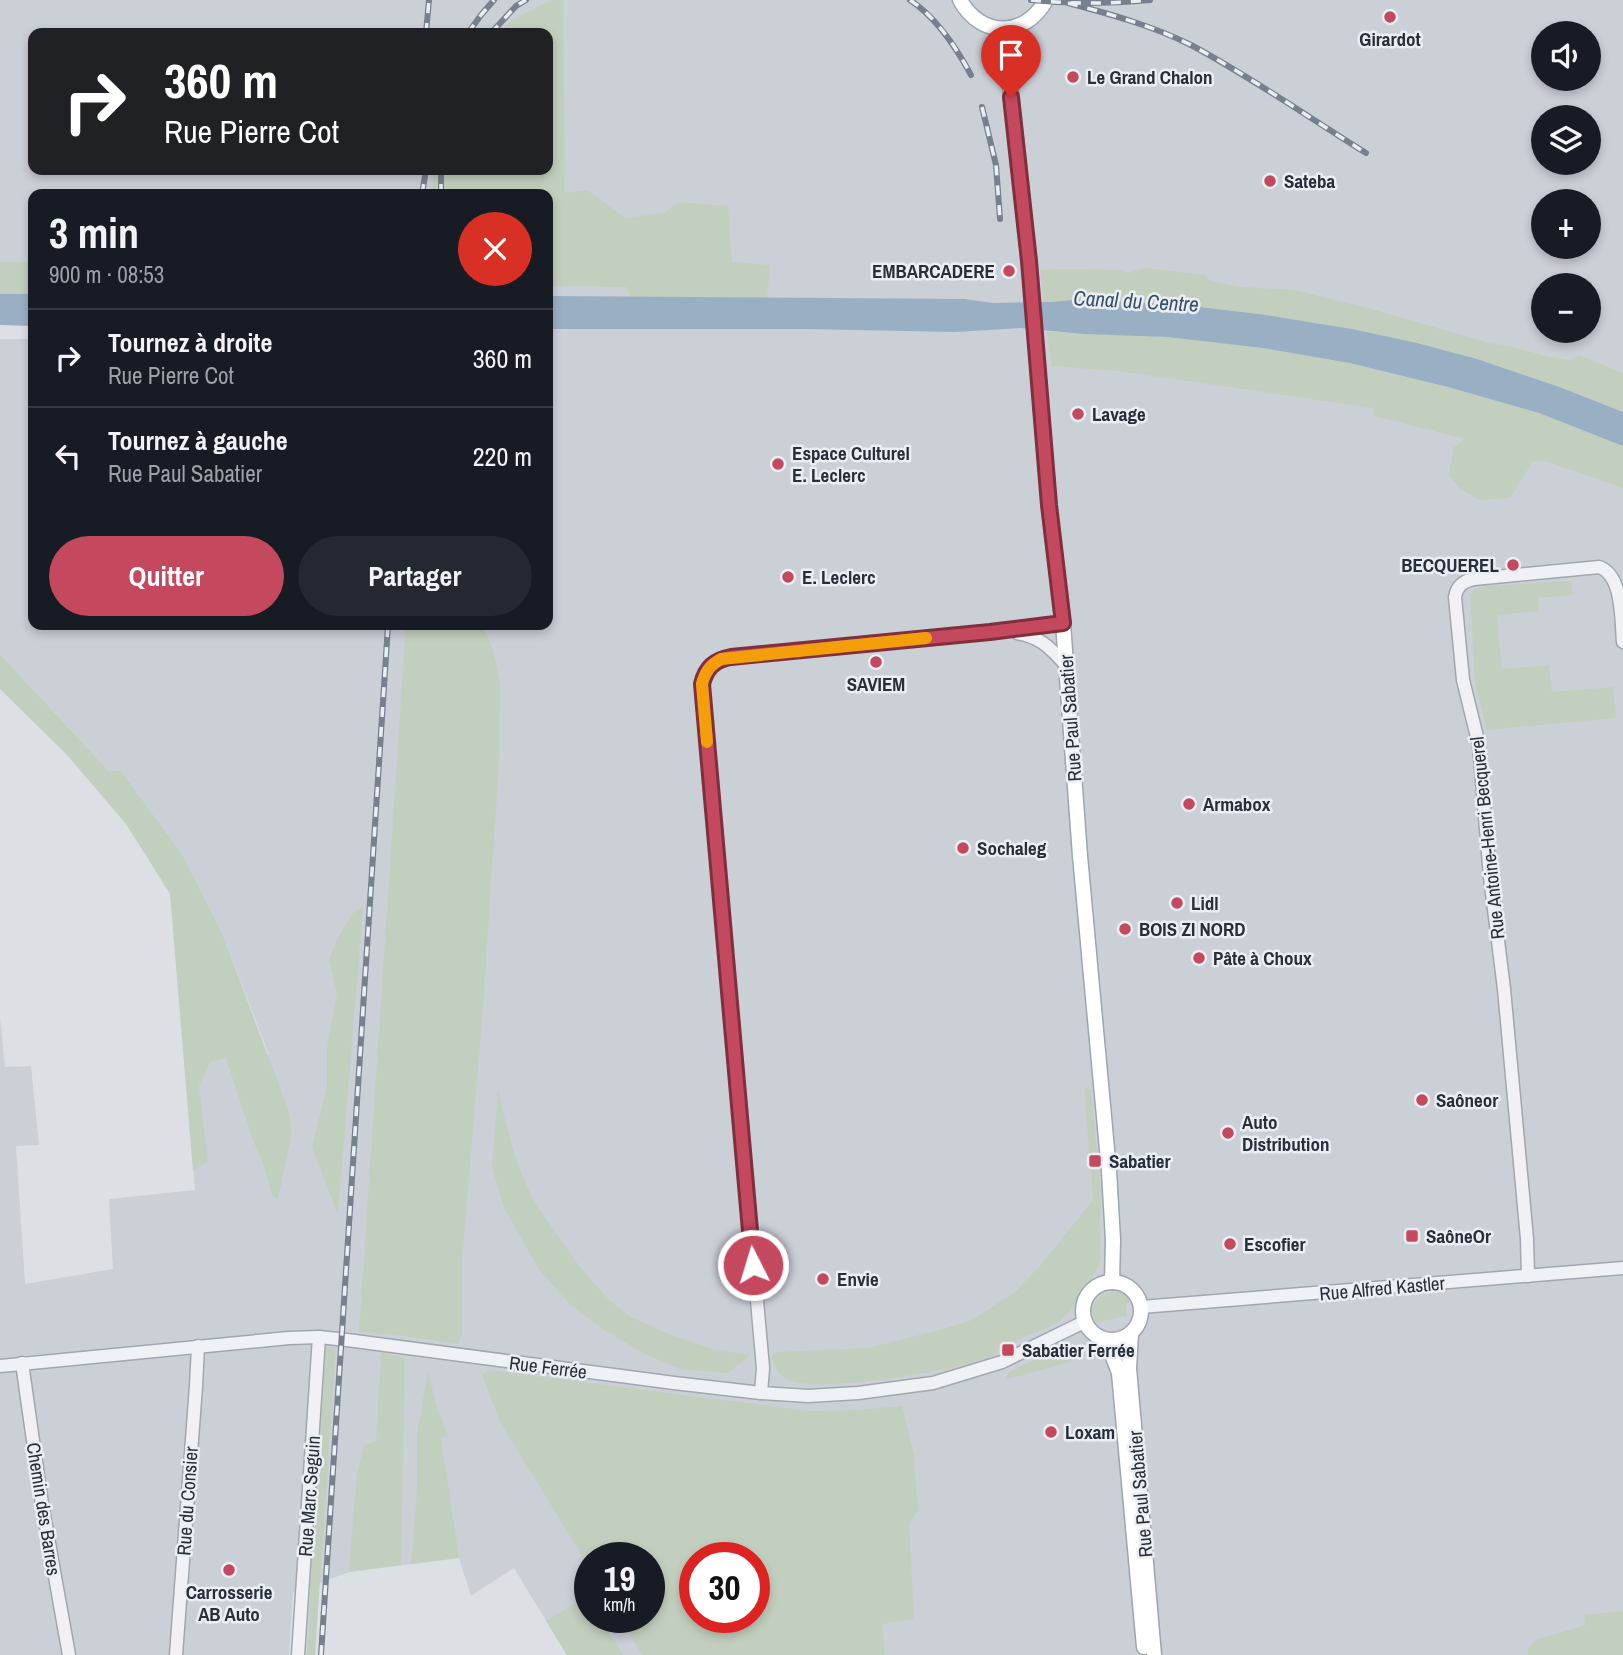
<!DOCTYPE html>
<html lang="fr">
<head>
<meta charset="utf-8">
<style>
	body { margin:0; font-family:"Archivo Narrow",sans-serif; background:#242831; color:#f1f3f6; height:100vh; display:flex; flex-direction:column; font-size:26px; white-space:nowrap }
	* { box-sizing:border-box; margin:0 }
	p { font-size:23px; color:#9ea1a6 }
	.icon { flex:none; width:38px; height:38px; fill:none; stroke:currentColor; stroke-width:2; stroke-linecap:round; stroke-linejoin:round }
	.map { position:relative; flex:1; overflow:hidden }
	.drawer { position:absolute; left:28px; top:189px; width:525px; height:441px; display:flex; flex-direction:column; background:#171b24; border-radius:14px; box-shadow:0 4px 10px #0003 }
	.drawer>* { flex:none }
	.banner { position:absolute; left:28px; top:28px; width:525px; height:147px; border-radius:14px; box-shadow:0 4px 10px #0003; background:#202124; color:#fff; overflow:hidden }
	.controls { position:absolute; left:1531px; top:21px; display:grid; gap:14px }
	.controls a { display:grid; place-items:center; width:70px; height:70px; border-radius:50%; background:#171b24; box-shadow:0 4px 10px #0003; font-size:35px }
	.speed { position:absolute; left:574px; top:1542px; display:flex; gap:14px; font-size:35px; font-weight:700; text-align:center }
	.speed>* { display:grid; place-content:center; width:91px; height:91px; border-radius:50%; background:#171b24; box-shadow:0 4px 10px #0003; line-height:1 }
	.speed small { font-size:18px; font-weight:400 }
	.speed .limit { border:10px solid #d22; background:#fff; color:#111 }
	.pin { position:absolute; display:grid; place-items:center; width:60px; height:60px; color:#fff; margin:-72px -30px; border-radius:50% 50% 50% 0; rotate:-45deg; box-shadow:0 0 7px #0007 }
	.pin .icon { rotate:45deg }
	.me { position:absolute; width:77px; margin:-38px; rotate:355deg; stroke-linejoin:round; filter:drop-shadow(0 0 5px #0008) }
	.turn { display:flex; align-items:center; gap:24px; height:147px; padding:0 21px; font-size:32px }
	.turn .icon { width:91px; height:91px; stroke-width:2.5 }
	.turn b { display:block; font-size:49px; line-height:60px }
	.round { display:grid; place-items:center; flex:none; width:74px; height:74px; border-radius:37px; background:#242831 }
	.overview { display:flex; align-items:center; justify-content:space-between; height:119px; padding:0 21px }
	h1 { font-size:42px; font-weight:700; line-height:52px }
	.action { display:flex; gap:14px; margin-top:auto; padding:14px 21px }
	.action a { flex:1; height:80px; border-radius:42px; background:#c4485e; color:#fff; font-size:28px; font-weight:700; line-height:80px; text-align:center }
	.action a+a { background:#242831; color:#f1f3f6 }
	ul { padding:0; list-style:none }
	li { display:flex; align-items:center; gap:21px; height:98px; padding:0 21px; border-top:2px solid #363941 }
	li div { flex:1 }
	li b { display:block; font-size:26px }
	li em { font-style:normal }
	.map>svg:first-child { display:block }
	.built { fill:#cbcfd6; fill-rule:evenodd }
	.green { fill:#c3cfbe; fill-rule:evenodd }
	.water { fill:#99afc3 }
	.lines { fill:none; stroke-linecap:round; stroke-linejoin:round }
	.minor-casing { stroke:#a2a7ae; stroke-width:15 }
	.major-casing { stroke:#9da5b0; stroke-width:17 }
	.minor { stroke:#eff1f4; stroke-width:12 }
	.major { stroke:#fff; stroke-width:14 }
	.rail-casing { stroke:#77808e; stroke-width:6 }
	.rail { stroke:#ebeff3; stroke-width:3.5; stroke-dasharray:10; stroke-linecap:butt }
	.route-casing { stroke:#7f2f3d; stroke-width:18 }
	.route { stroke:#c4485e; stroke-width:12 }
	.slow { stroke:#f59e0b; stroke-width:12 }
	.poi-dot { fill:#c4485e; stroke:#ebeff3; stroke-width:2.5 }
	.labels { text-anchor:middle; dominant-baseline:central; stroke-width:5; stroke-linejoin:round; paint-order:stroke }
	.poi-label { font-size:19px; font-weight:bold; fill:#272f3a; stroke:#ebeff3; text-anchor:start }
	.street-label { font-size:19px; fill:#272f3a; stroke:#ebeff3 }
	.water-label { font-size:21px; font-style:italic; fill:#344e6b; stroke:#ebeff3 }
</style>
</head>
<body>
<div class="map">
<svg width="1623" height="1655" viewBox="0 0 1623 1655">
	<rect width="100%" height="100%" fill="#dce0e5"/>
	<path class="built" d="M 0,0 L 1623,0 L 1623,1655 L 567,1655 L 514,1568 L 471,1596 L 459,1558 L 349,1572 L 293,1593 L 289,1655 L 0,1655 L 0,1017 L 5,1067 L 31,1066 L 39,1145 L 16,1146 L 25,1284 L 113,1269 L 109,1199 L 195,1190 L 184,1059 L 269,1055 L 221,930 L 181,852 L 121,771 L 109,771 L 0,654 L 0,339 L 33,339 L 33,625 L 548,625 L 548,194 L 33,194 L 33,262 L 0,262 ZM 33,33 L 548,33 L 548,170 L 33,170 ZM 1544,33 L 1589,33 L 1589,79 L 1544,79 ZM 1544,117 L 1589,117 L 1589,163 L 1544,163 ZM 1544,201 L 1589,201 L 1589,247 L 1544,247 ZM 1544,285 L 1589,285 L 1589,331 L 1544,331 ZM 590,1558 L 649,1558 L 649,1617 L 590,1617 ZM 695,1558 L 754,1558 L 754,1617 L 695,1617 Z"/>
	<g class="green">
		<path d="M 551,0 L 563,0 L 565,193 L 587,190 L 626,218 L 665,213 L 678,202 L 728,206 L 732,262 L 770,265 L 767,298 L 631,297 L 626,287 L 548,286 L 548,194 L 432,194 L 434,170 L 548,170 L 548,33 L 499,33 L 512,20 Z"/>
		<rect x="0" y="262" width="33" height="32"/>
		<path d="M 1146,268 L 1205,275 L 1211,281 L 1241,287 L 1295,290 L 1372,309 L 1489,343 L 1510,346 L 1549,357 L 1570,360 L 1579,355 L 1623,373 L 1623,412 L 1562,388 L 1477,359 L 1417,343 L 1352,329 L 1259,314 L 1182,305 L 1081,299 L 1044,303 L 1040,270 L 1062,269 L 1119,270 L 1127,273 Z"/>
		<path d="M 1047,332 C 1087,334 1129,334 1169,337 C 1294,348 1420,373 1539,413 C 1567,423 1595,435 1623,446 L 1623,488 L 1548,462 L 1533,461 L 1510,498 L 1479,500 L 1461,489 L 1449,476 L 1453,448 L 1465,439 L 1374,416 L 1373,408 L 1118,371 L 1052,366 Z"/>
		<path d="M 1571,581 L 1573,595 L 1538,598 L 1539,611 L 1497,615 L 1502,669 L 1549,665 L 1552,692 L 1613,687 L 1616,718 L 1487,730 L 1475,681 L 1470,595 L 1475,589 L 1488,586 Z"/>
		<path d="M 406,625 L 483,625 L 493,650 L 500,682 L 499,764 L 482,1022 L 462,1262 L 462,1333 L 458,1344 L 404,1336 L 359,1332 Z"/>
		<path d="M 0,654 L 109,771 L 121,771 L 181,852 L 221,930 L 288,1109 L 292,1132 L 278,1199 L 273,1197 L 263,1164 L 253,1140 L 226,1058 L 210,1062 L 199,1086 L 208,1161 L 193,1171 L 170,894 L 126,824 L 67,755 L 0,689 Z"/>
		<path d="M 363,907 L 338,1215 L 312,1147 L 327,1087 L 327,1047 L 337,994 L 329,959 L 339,936 L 353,913 Z"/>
		<path d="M 1084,1087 L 1091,1090 L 1101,1193 L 1100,1261 C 1097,1272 1090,1279 1084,1288 C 1075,1301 1070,1313 1058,1322 C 1044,1331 1028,1334 1014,1341 C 1007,1344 1002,1348 996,1353 C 988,1359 976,1361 966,1364 C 936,1373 809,1394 786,1379 C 778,1374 775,1366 771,1357 L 776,1352 L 868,1348 L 943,1329 L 972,1320 L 1015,1292 L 1039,1267 L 1093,1200 Z"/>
		<path d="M 498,1089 L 503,1112 L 516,1160 L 533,1200 L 577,1263 L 609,1300 L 629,1316 L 666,1333 L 709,1348 L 750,1355 L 728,1373 L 680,1369 L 643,1353 L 601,1328 L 569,1303 L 540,1271 L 504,1208 L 492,1167 Z"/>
		<path d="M 1112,1291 L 1121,1292 L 1130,1300 L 1126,1305 L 1127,1316 L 1094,1323 C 1091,1306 1094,1297 1112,1291 Z"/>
		<path d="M 1070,1342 L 1073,1361 L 1005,1380 L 1009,1372 Z"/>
		<path d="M 336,1347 L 315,1655 L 306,1655 L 326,1348 Z"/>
		<path d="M 381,1353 L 405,1358 L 401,1565 L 349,1572 L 357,1474 L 364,1445 L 376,1441 Z"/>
		<path d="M 490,1370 L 809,1411 L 858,1410 L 902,1406 L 914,1455 L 918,1510 L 909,1524 L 914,1619 L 882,1624 L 885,1655 L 642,1655 L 619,1617 L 649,1617 L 649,1558 L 590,1558 L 590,1569 L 500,1422 L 482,1374 ZM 695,1558 L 754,1558 L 754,1617 L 695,1617 Z"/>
		<path d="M 428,1371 L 437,1408 L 448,1436 L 441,1439 L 459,1558 L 411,1564 L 417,1492 L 417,1434 Z"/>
		<path d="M 587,1596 L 590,1601 L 590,1617 L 600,1617 L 623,1655 L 567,1655 L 546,1621 Z"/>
		<path d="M 1623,1611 L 1623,1655 L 1528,1655 L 1528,1648 L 1536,1640 L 1585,1625 L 1584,1615 Z"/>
	</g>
	<g class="water">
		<path d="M 0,294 L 33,294 L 33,326 L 0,325 Z"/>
		<path d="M 548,296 L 964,299 L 993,303 L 1052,302 L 1081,299 L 1182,305 L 1259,314 L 1352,329 L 1417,343 L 1477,359 L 1562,388 L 1623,412 L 1623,446 L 1539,413 L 1448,387 L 1350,363 L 1263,348 L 1168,337 L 1084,334 L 1021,328 L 955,332 L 807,329 L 548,329 Z"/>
	</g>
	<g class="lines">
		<g class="minor-casing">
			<g id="minor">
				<path d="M 1017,633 C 1041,637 1050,648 1066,665"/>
				<path d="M 1528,1276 L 1527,1239 L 1504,989 L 1490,877 L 1479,745 L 1463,680 L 1455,597 C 1457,586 1463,581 1474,579 L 1599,567 C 1623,575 1621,619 1623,642"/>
				<path d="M 1141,1307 L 1623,1268"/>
				<path d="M 22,1363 L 42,1504 L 69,1655"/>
				<path d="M 0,1366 L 289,1338 L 319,1337 L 347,1340 L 674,1383 L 761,1393 L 808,1396 L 858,1393 L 933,1383 L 1002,1362 L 1084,1322"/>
				<path d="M 761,1393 L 763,1368 L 702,684 C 706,668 714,660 731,657 L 990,632 L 1063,623"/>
				<path d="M 176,1655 L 196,1386 L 198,1346"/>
				<path d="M 298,1655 L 319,1337"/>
			</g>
		</g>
		<g class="major-casing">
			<g id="major">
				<path d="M 960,0 C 981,38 1025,38 1046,0"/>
				<path d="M 1004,29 L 1029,261 L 1049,505 L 1063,623 L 1080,856 L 1109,1171 L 1113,1240 L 1112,1282"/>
				<circle cx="1112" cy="1311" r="29"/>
				<path d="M 1131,1333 L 1129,1368 L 1154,1655"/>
				<path d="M 1102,1339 L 1111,1352 L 1119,1373 L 1144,1647"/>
			</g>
		</g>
		<use href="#minor" class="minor"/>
		<use href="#major" class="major"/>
		<g class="rail-casing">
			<g id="rail">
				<path d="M 910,0 C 937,18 956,47 971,75"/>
				<path d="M 1031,0 C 1070,4 1110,4 1150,0"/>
				<path d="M 1068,3 C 1110,14 1153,26 1191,45 C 1251,77 1308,117 1366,153"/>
				<path d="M 426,33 L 429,0"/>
				<path d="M 468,33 L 481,15 L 494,0"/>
				<path d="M 491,33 L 516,6 L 526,0"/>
				<path d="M 982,107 L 996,165 L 1000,219"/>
				<path d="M 422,194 L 426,170"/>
				<path d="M 441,194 L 441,170"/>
				<path d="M 321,1655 L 388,625"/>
			</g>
		</g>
		<use href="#rail" class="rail"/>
	</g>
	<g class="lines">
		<g class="route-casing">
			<path id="route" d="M 753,1265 L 702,684 C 706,668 714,660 731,657 L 990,632 L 1063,623 L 1049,505 L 1029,261 L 1011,97"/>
		</g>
		<use href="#route" class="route"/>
		<path class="slow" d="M 707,742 L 702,684 C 705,672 710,665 721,659 L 926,638"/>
	</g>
	<g class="poi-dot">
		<circle cx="1390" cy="17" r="7"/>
		<circle cx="1073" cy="77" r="7"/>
		<circle cx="1270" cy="181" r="7"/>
		<circle cx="1009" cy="271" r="7"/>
		<circle cx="1078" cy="414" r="7"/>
		<circle cx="778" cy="464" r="7"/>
		<circle cx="1513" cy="565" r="7"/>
		<circle cx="788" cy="577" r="7"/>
		<circle cx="876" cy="662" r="7"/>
		<circle cx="1189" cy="804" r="7"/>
		<circle cx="963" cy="848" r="7"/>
		<circle cx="1177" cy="903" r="7"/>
		<circle cx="1125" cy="929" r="7"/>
		<circle cx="1199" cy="958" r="7"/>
		<circle cx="1422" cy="1100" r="7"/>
		<circle cx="1228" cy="1133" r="7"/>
		<rect x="1088" y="1154" width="14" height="14" rx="3.5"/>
		<rect x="1405" y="1229" width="14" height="14" rx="3.5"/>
		<circle cx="1230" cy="1244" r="7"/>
		<circle cx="823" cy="1279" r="7"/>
		<rect x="1001" y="1343" width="14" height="14" rx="3.5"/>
		<circle cx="1051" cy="1432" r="7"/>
		<circle cx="229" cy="1570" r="7"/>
	</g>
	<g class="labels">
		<g class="poi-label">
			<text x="1390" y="39" text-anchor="middle">Girardot</text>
			<text x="1087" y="77">Le Grand Chalon</text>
			<text x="1284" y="181">Sateba</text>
			<text x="995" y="271" text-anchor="end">EMBARCADERE</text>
			<text x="1092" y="414">Lavage</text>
			<text x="792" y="453">Espace Culturel<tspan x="792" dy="22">E. Leclerc</tspan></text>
			<text x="1499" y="565" text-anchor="end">BECQUEREL</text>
			<text x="802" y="577">E. Leclerc</text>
			<text x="876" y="684" text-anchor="middle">SAVIEM</text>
			<text x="1203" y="804">Armabox</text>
			<text x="977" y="848">Sochaleg</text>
			<text x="1191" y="903">Lidl</text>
			<text x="1139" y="929">BOIS ZI NORD</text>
			<text x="1213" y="958">Pâte à Choux</text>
			<text x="1436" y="1100">Saôneor</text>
			<text x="1242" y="1122">Auto<tspan x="1242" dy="22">Distribution</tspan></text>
			<text x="1109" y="1161">Sabatier</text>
			<text x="1426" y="1236">SaôneOr</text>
			<text x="1244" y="1244">Escofier</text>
			<text x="837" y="1279">Envie</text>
			<text x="1022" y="1350">Sabatier Ferrée</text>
			<text x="1065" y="1432">Loxam</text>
			<text x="229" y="1592" text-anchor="middle">Carrosserie<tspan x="229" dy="22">AB Auto</tspan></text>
		</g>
		<g class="street-label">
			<text transform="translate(1070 718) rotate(-94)">Rue Paul Sabatier</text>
			<text transform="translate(1487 838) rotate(-96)">Rue Antoine-Henri Becquerel</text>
			<text transform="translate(1382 1288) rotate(-5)">Rue Alfred Kastler</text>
			<text transform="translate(548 1367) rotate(7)">Rue Ferrée</text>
			<text transform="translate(1140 1494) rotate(-95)">Rue Paul Sabatier</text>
			<text transform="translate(309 1496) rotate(-86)">Rue Marc Seguin</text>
			<text transform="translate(187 1501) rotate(-86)">Rue du Consier</text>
			<text transform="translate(44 1509) rotate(81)">Chemin des Barres</text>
		</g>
		<g class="water-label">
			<text transform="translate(1136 301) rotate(3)">Canal du Centre</text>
		</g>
	</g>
</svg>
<div class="controls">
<a><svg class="icon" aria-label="sound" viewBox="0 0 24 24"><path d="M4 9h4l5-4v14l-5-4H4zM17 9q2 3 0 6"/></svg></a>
<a><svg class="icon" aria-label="layers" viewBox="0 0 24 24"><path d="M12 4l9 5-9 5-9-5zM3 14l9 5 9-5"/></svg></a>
<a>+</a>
<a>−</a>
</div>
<div class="speed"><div>19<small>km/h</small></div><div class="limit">30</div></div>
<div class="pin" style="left:1011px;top:97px;background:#d93025"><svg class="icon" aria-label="arrive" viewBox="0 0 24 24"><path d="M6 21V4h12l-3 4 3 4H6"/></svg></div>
<svg class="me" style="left:753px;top:1265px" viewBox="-20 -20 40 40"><circle r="17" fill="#c4485e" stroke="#fff" stroke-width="3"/><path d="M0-11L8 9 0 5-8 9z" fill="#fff"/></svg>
<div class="banner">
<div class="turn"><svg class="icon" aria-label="right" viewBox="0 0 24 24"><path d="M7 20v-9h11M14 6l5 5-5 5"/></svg><div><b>360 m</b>Rue Pierre Cot</div></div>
</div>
<section class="drawer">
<div class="overview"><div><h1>3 min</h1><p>900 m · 08:53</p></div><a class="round" style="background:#d93025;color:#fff"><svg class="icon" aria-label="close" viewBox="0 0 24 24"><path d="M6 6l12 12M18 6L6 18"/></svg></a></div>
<ul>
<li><svg class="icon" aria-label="right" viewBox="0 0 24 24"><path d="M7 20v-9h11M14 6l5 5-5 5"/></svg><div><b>Tournez à droite</b><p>Rue Pierre Cot</p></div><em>360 m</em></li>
<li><svg class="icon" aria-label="left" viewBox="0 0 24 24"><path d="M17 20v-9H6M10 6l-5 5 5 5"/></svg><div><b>Tournez à gauche</b><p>Rue Paul Sabatier</p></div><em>220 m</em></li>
</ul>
<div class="action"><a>Quitter</a><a>Partager</a></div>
</section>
</div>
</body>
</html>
